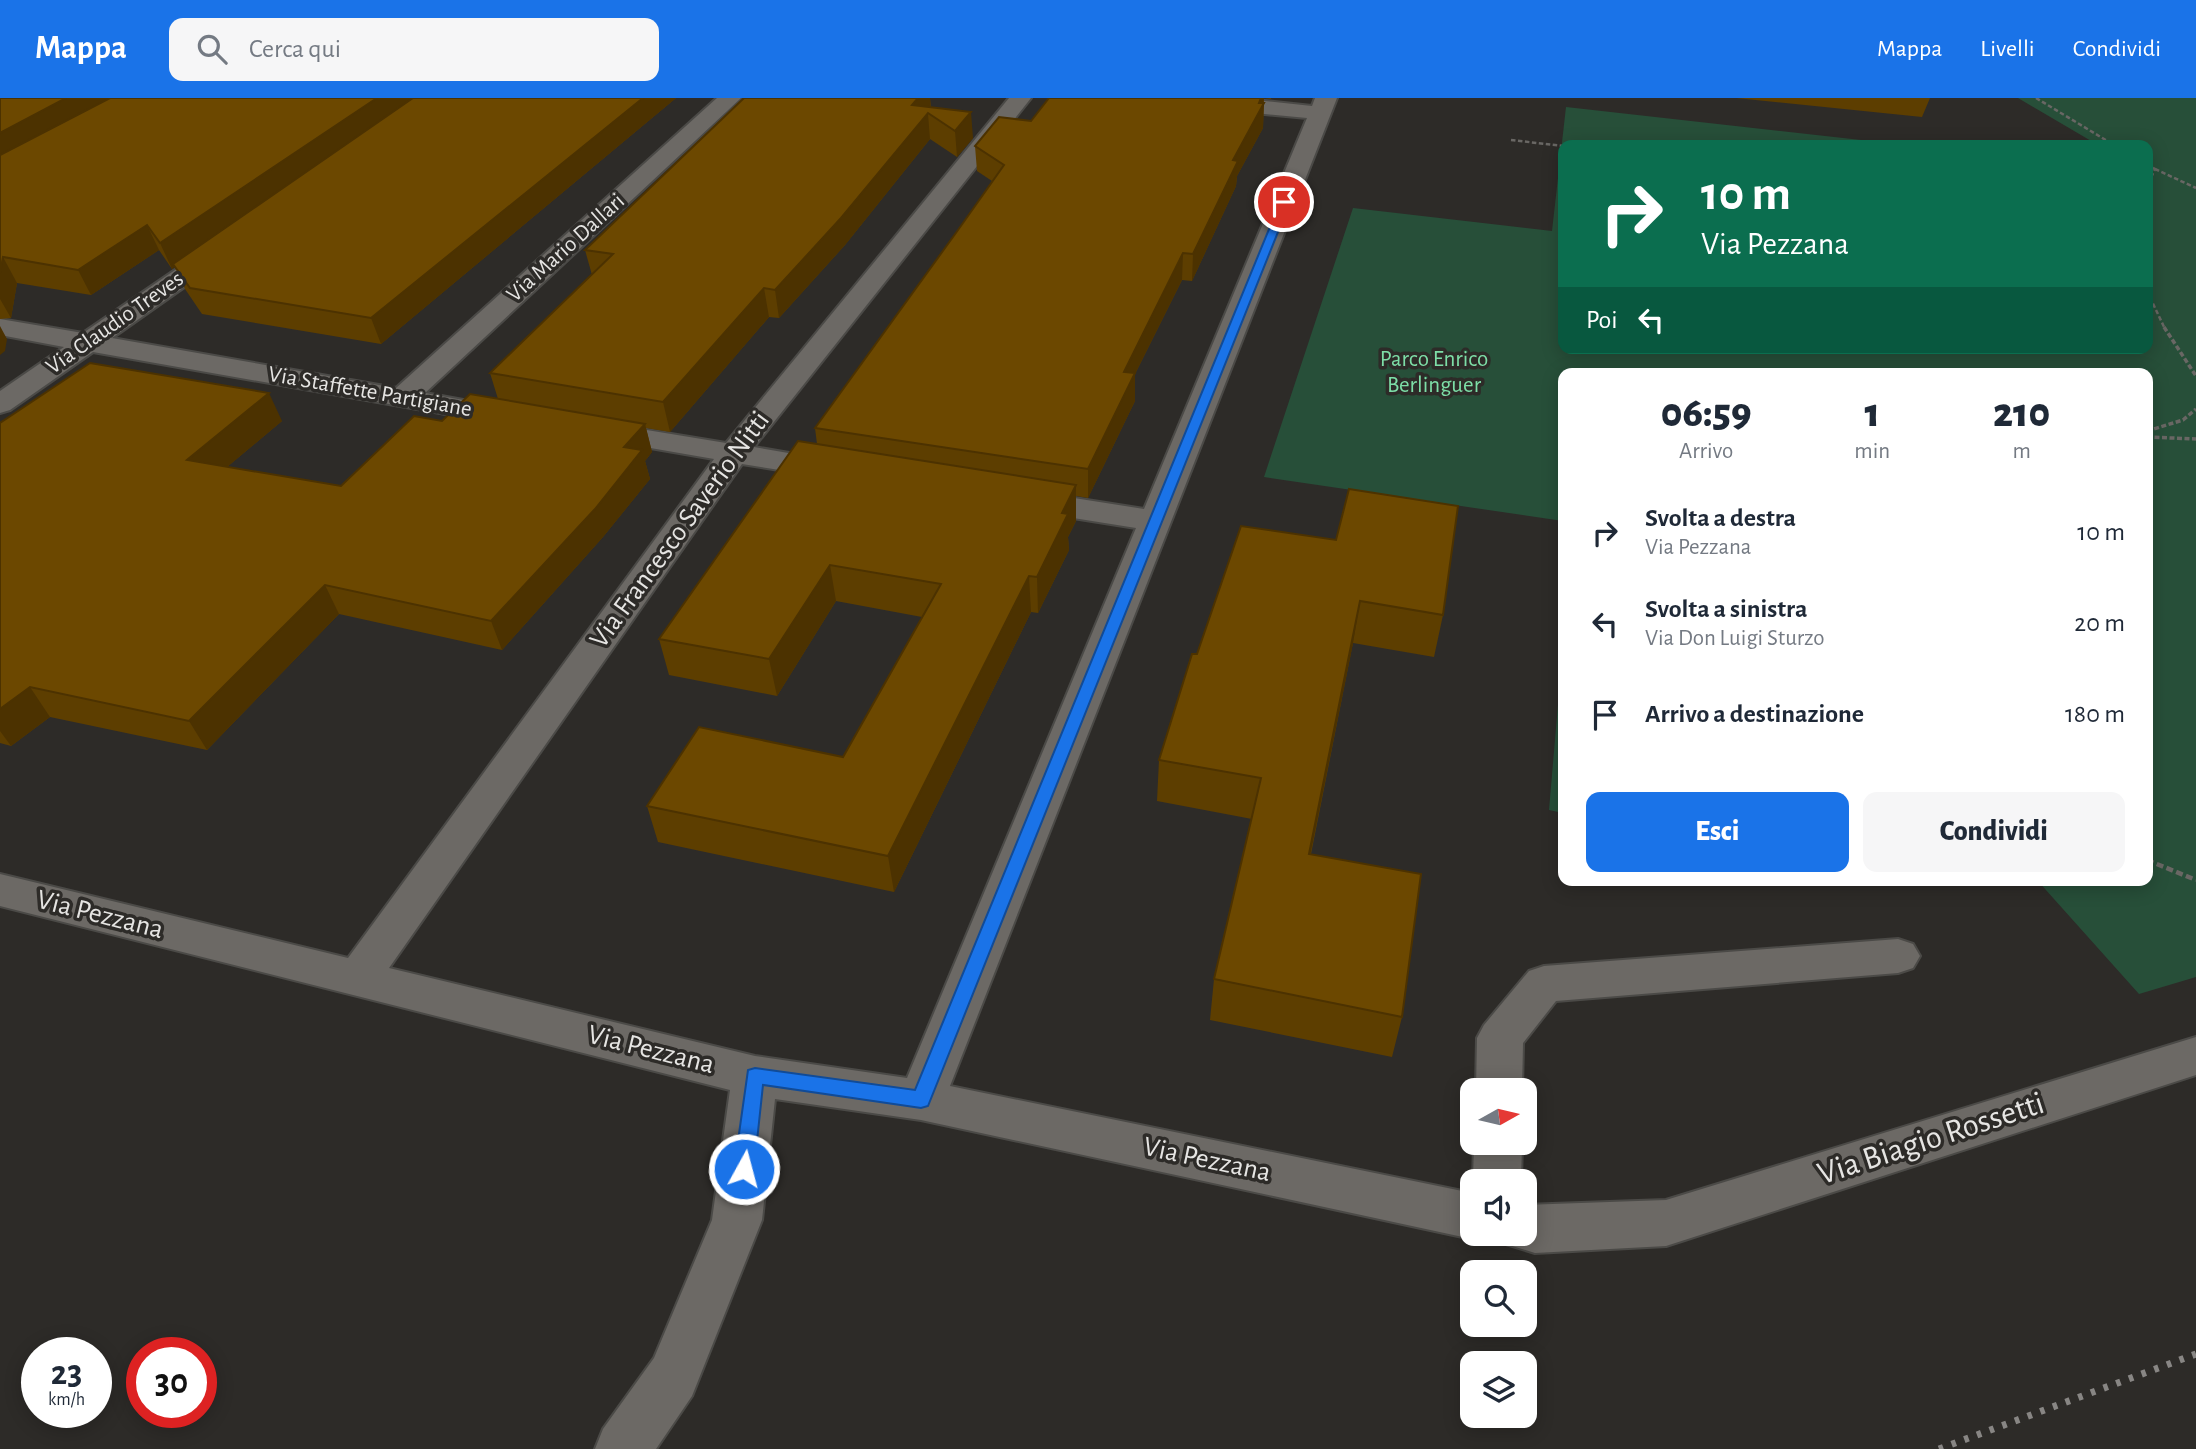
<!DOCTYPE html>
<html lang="it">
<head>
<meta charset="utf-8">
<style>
	body { margin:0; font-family:"Alegreya Sans",sans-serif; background:#f6f6f7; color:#1f2937; height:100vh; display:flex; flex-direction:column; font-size:26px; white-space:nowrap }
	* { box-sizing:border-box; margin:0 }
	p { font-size:23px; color:#747a83 }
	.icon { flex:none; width:38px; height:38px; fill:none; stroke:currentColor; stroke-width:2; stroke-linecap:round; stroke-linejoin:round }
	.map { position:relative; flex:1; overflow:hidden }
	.drawer { position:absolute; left:1558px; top:270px; width:595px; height:518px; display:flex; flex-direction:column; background:#fff; border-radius:14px; box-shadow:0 4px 18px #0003 }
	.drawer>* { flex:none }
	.banner { position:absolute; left:1558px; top:42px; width:595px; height:214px; border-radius:14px; box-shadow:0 4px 18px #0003; background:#0b6e4f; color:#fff; overflow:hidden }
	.needle { width:46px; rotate:82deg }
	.controls { position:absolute; left:1460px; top:980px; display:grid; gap:14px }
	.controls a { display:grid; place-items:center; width:77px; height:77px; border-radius:14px; background:#fff; box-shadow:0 4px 18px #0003; font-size:35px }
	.speed { position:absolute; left:21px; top:1239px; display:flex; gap:14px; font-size:35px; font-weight:700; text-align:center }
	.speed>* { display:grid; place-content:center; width:91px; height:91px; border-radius:50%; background:#fff; box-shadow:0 4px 18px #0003; line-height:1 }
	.speed small { font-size:18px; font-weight:400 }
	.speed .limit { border:10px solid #d22; background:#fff; color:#111 }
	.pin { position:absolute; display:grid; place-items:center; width:60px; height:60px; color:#fff; margin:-30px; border:4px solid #fff; border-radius:50%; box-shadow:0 2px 7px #0007 }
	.me { position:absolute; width:77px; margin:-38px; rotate:7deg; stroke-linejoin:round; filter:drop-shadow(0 0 5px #0008) }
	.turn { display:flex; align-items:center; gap:24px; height:147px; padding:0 28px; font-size:32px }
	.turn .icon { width:91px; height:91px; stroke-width:2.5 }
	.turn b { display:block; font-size:49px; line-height:60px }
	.then { display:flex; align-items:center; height:66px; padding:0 28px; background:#0003; gap:14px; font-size:26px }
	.eta { display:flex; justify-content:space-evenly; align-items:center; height:119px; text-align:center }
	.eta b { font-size:42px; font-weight:800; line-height:49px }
	.action { display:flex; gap:14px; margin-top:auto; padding:14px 28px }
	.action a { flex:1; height:80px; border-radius:14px; background:#1a73e8; color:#fff; font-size:28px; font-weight:800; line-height:80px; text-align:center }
	.action a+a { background:#f6f6f7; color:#1f2937 }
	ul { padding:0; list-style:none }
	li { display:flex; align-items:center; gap:21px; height:91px; padding:0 28px }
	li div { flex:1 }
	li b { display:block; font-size:26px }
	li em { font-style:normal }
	header { display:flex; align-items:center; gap:42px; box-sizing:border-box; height:98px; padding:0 35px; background:#1a73e8; color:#fff }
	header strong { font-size:33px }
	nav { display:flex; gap:38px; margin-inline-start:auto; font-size:24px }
	.search { width:490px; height:63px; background:#f6f6f7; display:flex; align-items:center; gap:18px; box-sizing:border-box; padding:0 24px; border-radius:14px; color:#747a83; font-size:26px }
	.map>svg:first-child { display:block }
	.green { fill:#274f39 }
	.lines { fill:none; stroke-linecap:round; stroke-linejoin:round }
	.minor-casing { stroke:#4b4a47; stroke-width:4 }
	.path-far2 { stroke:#696764; stroke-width:2.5; stroke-dasharray:4.5 2.5; stroke-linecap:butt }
	.path-far1 { stroke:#696764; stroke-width:3.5; stroke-dasharray:5 2.5; stroke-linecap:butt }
	.path { stroke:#696764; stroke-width:4.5; stroke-dasharray:7 3.5; stroke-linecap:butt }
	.minor { fill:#6c6965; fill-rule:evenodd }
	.rail { stroke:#888684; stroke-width:7; stroke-dasharray:4.5 9; stroke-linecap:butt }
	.wall { fill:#5d3e00 }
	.shaded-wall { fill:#4c3200 }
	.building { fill:#6c4800; stroke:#4c3200; stroke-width:2 }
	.route { fill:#1a73e8; stroke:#114b97; stroke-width:2 }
	.labels { text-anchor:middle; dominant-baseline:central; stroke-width:7; stroke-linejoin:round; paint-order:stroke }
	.far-street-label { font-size:23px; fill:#e6e5e3; stroke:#2d2b28 }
	.far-park-label { font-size:23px; fill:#7ddea7; stroke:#2d2b28 }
	.street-label { font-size:28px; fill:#e6e5e3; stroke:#2d2b28 }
	.near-street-label { font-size:33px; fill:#e6e5e3; stroke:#2d2b28 }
</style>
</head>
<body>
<header>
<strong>Mappa</strong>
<div class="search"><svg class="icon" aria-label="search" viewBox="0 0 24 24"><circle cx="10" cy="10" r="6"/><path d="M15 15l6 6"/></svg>Cerca qui</div>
<nav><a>Mappa</a><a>Livelli</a><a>Condividi</a></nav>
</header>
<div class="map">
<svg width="2196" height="1351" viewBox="0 0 2196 1351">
	<rect width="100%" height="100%" fill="#2d2b28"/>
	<g class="green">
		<path d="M 2018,0 L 2196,0 L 2196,879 L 2139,896 L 2037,782 L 2147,782 L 2147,275 L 1563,275 L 1563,423 L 1264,379 L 1353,110 L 1552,133 L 1566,9 L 1906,47 L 1563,47 L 1563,250 L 2147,250 L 2147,47 L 2098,47 Z"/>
		<path d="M 1563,548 L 1563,715 L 1549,712 Z"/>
	</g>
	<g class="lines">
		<g class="minor-casing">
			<g id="minor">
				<path d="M 717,0 L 741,0 L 425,295 L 518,312 L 523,318 L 518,324 L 508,327 L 93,254 L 10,312 L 0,315 L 0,293 L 64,249 L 0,237 L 0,221 L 83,235 L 213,146 L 231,146 L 235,151 L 231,156 L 112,240 L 396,290 Z"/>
				<path d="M 1009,0 L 1031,0 L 754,349 L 847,365 L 851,372 L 847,379 L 836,381 L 742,366 L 389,870 L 755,958 L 907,980 L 1136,430 L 1023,412 L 1012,409 L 1007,402 L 1012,395 L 1023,392 L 1144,411 L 1307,20 L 1172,7 L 1161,0 L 1237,0 L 1312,8 L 1315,0 L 1337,0 L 950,988 L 1472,1095 L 1472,1136 L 1485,1136 L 1472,1141 L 921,1022 L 775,1001 L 762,1122 L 692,1298 L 656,1351 L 595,1351 L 603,1331 L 654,1260 L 712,1122 L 730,992 L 0,808 L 0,776 L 348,860 L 714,361 L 587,339 L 583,333 L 587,327 L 598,324 L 726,345 Z"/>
				<path d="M 1898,841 L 1913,846 L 1920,858 L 1913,870 L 1898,875 L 1556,903 L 1523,945 L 1522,992 L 1476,992 L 1477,940 L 1484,927 L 1529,873 L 1544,868 Z"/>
				<path d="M 2196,939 L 2196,977 L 1666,1148 L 1535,1155 L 1506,1146 L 1502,1136 L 1524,1136 L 1524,1107 L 1666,1102 Z"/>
				<path d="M 1474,1045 L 1522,1045 L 1521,1083 L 1473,1083 Z"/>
			</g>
		</g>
		<g class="path-far2">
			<path d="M 2036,0 L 2114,47"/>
			<path d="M 1511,42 L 1563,48"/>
			<path d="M 2147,66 L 2155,71 L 2147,88"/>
			<path d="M 2155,71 L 2196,90"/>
			<path d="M 2147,193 L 2165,231"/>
		</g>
		<g class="path-far1">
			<path d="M 2164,229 L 2196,278"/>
			<path d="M 2147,333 L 2183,322 L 2196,311"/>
			<path d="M 2147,339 L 2196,341"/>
		</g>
		<path class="path" d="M 2147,762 L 2196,782"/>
		<use href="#minor" class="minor"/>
		<path class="rail" d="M 1939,1351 L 2196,1256"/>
	</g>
	<g class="wall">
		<path d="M 0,0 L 676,0 L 381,246 L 202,216 L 185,191 L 175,168 L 172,171 L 159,152 L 91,197 L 17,185 L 11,220 L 0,221 Z"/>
		<path d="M 744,0 L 930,0 L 931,10 L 973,40 L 957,59 L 930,41 L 845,147 L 779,220 L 769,219 L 670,334 L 646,330 L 652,354 L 645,363 L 650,381 L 603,439 L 502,552 L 339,516 L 207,652 L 50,619 L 11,648 L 0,645 L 0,325 L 282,323 L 227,369 L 341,388 L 442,323 L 498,301 L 490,275 L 592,177 L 585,152 Z"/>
		<path d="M 1049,0 L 1271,0 L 1271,1 L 1264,0 L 1263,30 L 1237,78 L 1236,88 L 1192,183 L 1182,182 L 1135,276 L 1135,303 L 1088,400 L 1076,398 L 1076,423 L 1068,439 L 1069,452 L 1038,515 L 1031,514 L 894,794 L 658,744 L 647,708 L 843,659 L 922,519 L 836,503 L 777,598 L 669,577 L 659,541 L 817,346 L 815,330 L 958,132 L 992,83 L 977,73 L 975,48 L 1031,23 Z"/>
		<path d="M 1736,0 L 1930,0 L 1922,19 Z"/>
		<path d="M 1336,442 L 1443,517 L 1434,559 L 1353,545 L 1311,756 L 1402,919 L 1392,959 L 1210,922 L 1214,881 L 1252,721 L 1157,703 L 1159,662 L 1197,556 Z"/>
	</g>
	<g class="shaded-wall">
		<path d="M 66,0 L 119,0 L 0,65 L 0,35 Z"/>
		<path d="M 377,0 L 418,0 L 172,171 L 160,145 Z"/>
		<path d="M 643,0 L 676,0 L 381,246 L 371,220 Z"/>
		<path d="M 918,0 L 930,0 L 931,13 L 928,16 L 930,41 L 845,147 L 779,220 L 775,192 Z"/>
		<path d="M 1261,0 L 1264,0 L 1263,8 L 1264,5 L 1263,30 L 1237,78 L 1236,88 L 1192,183 L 1193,156 L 1233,62 Z"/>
		<path d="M 971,14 L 973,40 L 957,59 L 955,33 Z"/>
		<path d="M 147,127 L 159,152 L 91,197 L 78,172 Z"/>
		<path d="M 1183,155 L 1182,182 L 1135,276 L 1135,303 L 1088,400 L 1088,371 L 1124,274 Z"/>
		<path d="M 3,159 L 17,185 L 11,220 L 0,201 L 0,175 Z"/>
		<path d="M 764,190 L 769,219 L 670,334 L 663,304 Z"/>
		<path d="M 0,228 L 7,241 L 5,253 L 0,257 Z"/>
		<path d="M 269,295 L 282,323 L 202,390 L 187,362 Z"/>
		<path d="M 645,326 L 652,354 L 645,363 L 650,381 L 603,439 L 502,552 L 491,523 L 624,349 Z"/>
		<path d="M 1076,387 L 1076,423 L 1068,439 L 1069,452 L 1038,515 L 1037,479 L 1062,415 Z"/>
		<path d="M 830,467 L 836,503 L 777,598 L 769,561 Z"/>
		<path d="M 1029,478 L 1031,514 L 894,794 L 888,758 Z"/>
		<path d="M 325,487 L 339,516 L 207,652 L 189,623 Z"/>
		<path d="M 1360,503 L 1353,545 L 1302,797 L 1309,756 Z"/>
		<path d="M 30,589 L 50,619 L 11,648 L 0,633 L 0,611 Z"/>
	</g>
	<g class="building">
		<path d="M 0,0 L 66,0 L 0,35 Z"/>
		<path d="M 110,0 L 377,0 L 160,145 L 147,127 L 78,172 L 3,159 L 0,175 L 0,57 Z"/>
		<path d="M 413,0 L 643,0 L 371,220 L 190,190 L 173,166 Z"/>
		<path d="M 744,0 L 918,0 L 912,7 L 971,14 L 955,33 L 928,15 L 841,120 L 775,192 L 764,190 L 663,304 L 490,275 L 613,156 L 585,152 Z"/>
		<path d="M 1049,0 L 1261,0 L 1259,5 L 1264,5 L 1233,62 L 1238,63 L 1193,156 L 1183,155 L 1124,274 L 1135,275 L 1088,371 L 815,330 L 958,132 L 1004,67 L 975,48 L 999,19 L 1031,23 Z"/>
		<path d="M 90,265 L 269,295 L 187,362 L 341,388 L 414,318 L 442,323 L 470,296 L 645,326 L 624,349 L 642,352 L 595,411 L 491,523 L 325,487 L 189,623 L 30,589 L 0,611 L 0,325 Z"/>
		<path d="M 798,343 L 1076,387 L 1062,415 L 1068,416 L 1037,479 L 1029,478 L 888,758 L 647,708 L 699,629 L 843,659 L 941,486 L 830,467 L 769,561 L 659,541 Z"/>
		<path d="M 1349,391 L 1458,408 L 1443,517 L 1360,503 L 1309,756 L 1421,776 L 1402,919 L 1214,881 L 1261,680 L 1159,662 L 1192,556 L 1197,556 L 1241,428 L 1336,442 Z"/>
	</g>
	<path class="route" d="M 1281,102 L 1290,104 L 928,1008 L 921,1010 L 763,987 L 754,1071 L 751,1077 L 744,1080 L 737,1077 L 734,1071 L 748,972 L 755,970 L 915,992 Z"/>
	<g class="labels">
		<g class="far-street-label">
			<text transform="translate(566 150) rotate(-42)">Via Mario Dallari</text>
			<text transform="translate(115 225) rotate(-35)">Via Claudio Treves</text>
			<text transform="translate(370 294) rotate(10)">Via Staffette Partigiane</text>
		</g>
		<g class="far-park-label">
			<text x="1434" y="261">Parco Enrico<tspan x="1434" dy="26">Berlinguer</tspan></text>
		</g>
		<g class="street-label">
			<text transform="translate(680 432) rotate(-54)">Via Francesco Saverio Nitti</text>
			<text transform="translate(100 817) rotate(14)">Via Pezzana</text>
			<text transform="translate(651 952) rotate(14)">Via Pezzana</text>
			<text transform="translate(1207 1062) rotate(12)">Via Pezzana</text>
		</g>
		<g class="near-street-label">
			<text transform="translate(1931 1041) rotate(-18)">Via Biagio Rossetti</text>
		</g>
	</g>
</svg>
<div class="controls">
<a><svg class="needle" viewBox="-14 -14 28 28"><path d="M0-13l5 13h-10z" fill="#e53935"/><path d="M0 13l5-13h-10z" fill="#747a83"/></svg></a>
<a><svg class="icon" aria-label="sound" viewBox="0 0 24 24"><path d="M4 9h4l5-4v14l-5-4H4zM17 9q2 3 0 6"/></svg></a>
<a><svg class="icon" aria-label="search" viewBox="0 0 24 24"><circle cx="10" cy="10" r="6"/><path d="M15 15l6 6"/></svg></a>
<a><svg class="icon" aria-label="layers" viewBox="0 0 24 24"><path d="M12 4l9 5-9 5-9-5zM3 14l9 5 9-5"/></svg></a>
</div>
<div class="speed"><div>23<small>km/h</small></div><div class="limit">30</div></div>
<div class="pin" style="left:1284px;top:104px;background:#d93025"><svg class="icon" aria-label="arrive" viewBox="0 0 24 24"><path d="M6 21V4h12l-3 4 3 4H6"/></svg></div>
<svg class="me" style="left:744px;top:1071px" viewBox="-20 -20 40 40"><circle r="17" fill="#1a73e8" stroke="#fff" stroke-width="3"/><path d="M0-11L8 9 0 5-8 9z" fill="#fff"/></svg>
<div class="banner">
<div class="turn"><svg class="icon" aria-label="right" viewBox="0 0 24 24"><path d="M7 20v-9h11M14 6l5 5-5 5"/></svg><div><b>10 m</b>Via Pezzana</div></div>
<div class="then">Poi<svg class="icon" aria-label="left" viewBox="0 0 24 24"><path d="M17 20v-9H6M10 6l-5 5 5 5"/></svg></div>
</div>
<section class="drawer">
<div class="eta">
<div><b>06:59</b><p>Arrivo</p></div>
<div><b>1</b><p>min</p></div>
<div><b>210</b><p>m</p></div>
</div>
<ul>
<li><svg class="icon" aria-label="right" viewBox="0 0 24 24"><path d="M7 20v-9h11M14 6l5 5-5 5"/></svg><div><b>Svolta a destra</b><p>Via Pezzana</p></div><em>10 m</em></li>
<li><svg class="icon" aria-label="left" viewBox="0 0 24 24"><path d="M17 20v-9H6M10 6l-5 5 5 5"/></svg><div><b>Svolta a sinistra</b><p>Via Don Luigi Sturzo</p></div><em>20 m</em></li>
<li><svg class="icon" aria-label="arrive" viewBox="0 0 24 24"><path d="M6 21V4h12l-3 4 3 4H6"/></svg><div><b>Arrivo a destinazione</b></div><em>180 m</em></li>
</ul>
<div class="action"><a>Esci</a><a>Condividi</a></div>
</section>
</div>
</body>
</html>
